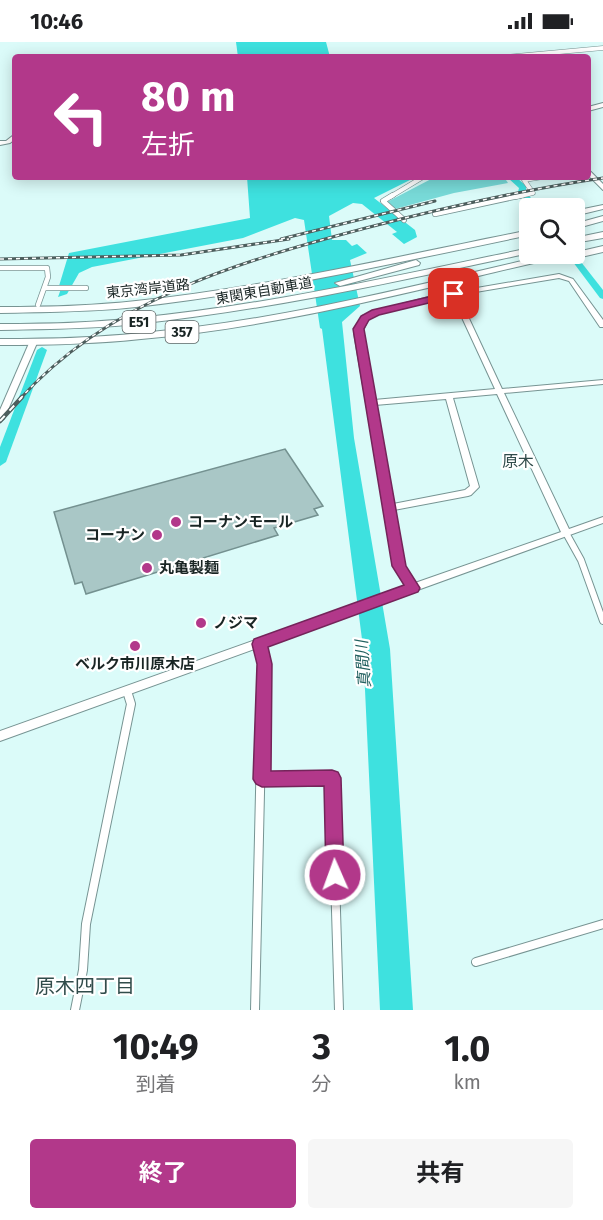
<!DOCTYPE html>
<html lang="ja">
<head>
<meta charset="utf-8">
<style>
	body { margin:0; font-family:"Fira Sans","Noto Sans JP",sans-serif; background:#f6f6f6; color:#202124; height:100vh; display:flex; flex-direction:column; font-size:22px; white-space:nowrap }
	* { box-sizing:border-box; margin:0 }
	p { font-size:20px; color:#757577 }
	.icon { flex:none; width:33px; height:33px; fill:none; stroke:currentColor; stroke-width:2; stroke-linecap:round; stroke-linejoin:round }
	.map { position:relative; height:968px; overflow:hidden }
	.details { display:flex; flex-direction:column; background:#fff; flex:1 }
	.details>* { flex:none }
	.banner { position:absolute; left:12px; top:12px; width:579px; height:126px; border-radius:6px; box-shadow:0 3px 15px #0003; background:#b2388a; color:#fff; overflow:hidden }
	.controls { position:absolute; left:519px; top:156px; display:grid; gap:12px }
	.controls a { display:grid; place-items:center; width:66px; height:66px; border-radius:6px; background:#fff; box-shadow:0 3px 15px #0003; font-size:30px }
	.pin { position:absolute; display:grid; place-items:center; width:51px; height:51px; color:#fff; margin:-26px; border-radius:12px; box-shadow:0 3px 9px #0006 }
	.me { position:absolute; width:66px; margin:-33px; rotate:358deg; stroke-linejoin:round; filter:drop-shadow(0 0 4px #0008) }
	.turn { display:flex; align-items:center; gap:21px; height:126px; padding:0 30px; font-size:27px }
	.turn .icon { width:78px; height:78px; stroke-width:2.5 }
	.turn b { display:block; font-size:42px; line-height:51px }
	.eta { display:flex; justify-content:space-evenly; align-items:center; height:102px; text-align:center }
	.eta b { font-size:36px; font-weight:700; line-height:42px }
	.primary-button { display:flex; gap:12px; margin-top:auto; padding:12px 30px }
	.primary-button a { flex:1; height:69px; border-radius:6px; background:#b2388a; color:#fff; font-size:24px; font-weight:700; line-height:69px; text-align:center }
	.primary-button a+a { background:#f6f6f6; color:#202124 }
	.status { display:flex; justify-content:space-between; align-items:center; height:42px; padding:0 30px; background:#fff; direction:ltr }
	.status svg { height:16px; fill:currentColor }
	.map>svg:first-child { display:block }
	.green { fill:#78dad8 }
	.water { fill:#3ee1df }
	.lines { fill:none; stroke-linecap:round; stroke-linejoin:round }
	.river { fill:#3ee1df; fill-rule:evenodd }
	.building { fill:#a9c7c6; stroke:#749190; stroke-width:1.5 }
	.street-far3-casing { stroke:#779493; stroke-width:5 }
	.street-far2-casing { stroke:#779493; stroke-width:6 }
	.street-far1-casing { stroke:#779493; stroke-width:8 }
	.street-casing { stroke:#779493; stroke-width:10 }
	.secondary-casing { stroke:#779493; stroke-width:2 }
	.highway-casing { stroke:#779493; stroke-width:2 }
	.street-far3 { stroke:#fff; stroke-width:4 }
	.street-far2 { stroke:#fff; stroke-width:4.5 }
	.street-far1 { stroke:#fff; stroke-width:6 }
	.street { stroke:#fff; stroke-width:8 }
	.secondary { fill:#fff; fill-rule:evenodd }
	.highway { fill:#fff; fill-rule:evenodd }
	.rail-far1-casing { stroke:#4d5e5d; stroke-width:3 }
	.rail-casing { stroke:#4d5e5d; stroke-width:4.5 }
	.rail-far1 { stroke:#fff; stroke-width:1.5; stroke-dasharray:4; stroke-linecap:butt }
	.rail { stroke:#fff; stroke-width:2; stroke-dasharray:7; stroke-linecap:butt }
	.route { fill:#b2388a; stroke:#74245a; stroke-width:1.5 }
	.poi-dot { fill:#b2388a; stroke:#fff; stroke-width:2 }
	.labels { text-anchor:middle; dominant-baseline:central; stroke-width:4.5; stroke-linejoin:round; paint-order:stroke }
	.far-street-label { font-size:14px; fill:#192524; stroke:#fff }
	.shield { fill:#fff; stroke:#5e6666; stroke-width:1.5 }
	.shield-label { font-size:14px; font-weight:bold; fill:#192524 }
	.poi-label { font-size:15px; font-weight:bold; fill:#192524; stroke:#fff; text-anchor:start }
	.neighbourhood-label { font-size:16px; fill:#314c4b; stroke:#fff }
	.water-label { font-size:16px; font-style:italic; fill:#21605f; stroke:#fff }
	.near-neighbourhood-label { font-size:20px; fill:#314c4b; stroke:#fff }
</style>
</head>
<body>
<div class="status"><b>10:46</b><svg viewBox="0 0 49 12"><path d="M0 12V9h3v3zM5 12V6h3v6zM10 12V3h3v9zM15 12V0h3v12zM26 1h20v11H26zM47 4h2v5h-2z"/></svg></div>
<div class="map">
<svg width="603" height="968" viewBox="0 0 603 968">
	<rect width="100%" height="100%" fill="#dbfbf9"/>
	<path class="green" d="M 435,135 L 504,135 L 508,141 L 454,151 L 395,167 L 387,160 Z"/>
	<g class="water">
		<path d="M 236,0 L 326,0 L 330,15 L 238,15 Z"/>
		<path d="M 247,135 L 416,135 L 374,156 L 415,188 L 417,195 L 404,202 L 392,192 L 397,190 L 362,162 L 353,161 L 329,174 L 332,198 L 346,198 L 352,204 L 357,202 L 367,211 L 350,218 L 360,264 L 342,280 L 354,396 L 390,607 L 413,968 L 380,968 L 363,605 L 322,287 L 320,286 L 304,178 L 295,176 L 243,196 L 92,225 L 79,231 L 67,252 L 58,255 L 62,244 L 59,244 L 69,211 L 250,176 Z"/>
	</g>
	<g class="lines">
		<g class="river">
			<path d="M 507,135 L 516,135 L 526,144 L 526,150 L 539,166 L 531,166 L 518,150 L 519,146 Z"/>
			<path d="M 574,211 L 603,248 L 603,257 L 600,256 L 567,212 Z"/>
			<path d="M 42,305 L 47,308 L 6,420 L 0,424 L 0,405 L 37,308 Z"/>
		</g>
	</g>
	<path class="building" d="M 285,407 L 323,464 L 314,467 L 318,473 L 274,486 L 278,493 L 86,552 L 82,540 L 75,542 L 54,470 Z"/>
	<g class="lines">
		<g class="street-far3-casing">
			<g id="street-far3">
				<path d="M 506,15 L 603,6"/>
				<path d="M 390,155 L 423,135"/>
				<path d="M 516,155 L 533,151 L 524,138 L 543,135"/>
			</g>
		</g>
		<g class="street-far2-casing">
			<g id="street-far2">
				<path d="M 393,153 L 383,159 L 404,178"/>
				<path d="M 435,172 L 523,153"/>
				<path d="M 0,226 L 47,226 L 48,235 L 38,263"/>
				<path d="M 45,246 L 86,246"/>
			</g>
		</g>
		<g class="street-far1-casing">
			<g id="street-far1">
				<path d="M 566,491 L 581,518 L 603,579"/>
				<path d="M 259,602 L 264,621"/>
			</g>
		</g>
		<g class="street-casing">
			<g id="street">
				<path d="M 262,737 L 332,736 L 339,968"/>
				<path d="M 476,920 L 603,882"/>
				<path d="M 75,968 L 83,928 L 86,882 L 131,662 L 127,649"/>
				<path d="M 255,968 L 263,620"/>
			</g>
		</g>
		<g class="secondary-casing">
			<g id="secondary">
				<path d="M 603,61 L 603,65 L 588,69 L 588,65 Z"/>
				<path d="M 15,92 L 15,97 L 10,101 L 0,103 L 0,99 L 6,99 Z"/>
				<path d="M 588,127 L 603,142 L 603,148 L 588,133 Z"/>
				<path d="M 559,232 L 573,237 L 603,278 L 603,285 L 600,285 L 569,239 L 559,236 L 458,253 L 502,347 L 603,338 L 603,342 L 504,351 L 569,487 L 603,475 L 603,481 L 0,699 L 0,689 L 407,544 L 394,524 L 354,291 L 362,274 L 379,268 L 436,253 ZM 452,254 L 495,347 L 374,358 L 362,291 L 368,277 L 383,270 ZM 497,352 L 561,490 L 415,541 L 404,523 L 394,468 L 468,454 L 471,453 L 479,445 L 453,356 ZM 446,357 L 470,444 L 465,448 L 393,462 L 375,363 Z"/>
				<path d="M 30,299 L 33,299 L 37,301 L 4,377 L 0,380 L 0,368 Z"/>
			</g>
		</g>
		<g class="highway-casing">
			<g id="highway">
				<path d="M 603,163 L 603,167 L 574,174 L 574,169 Z"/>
				<path d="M 603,174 L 603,179 L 574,187 L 574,182 Z"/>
				<path d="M 530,188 L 530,193 C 399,220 269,250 136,265 C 91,270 45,270 0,271 L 0,265 C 45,265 91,264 136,259 C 269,245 399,214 530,188 Z"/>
				<path d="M 603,190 L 603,196 L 574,201 L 574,196 Z"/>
				<path d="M 603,204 L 603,210 L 555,221 L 552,220 L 551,217 C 416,248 280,285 141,297 C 94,302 47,303 0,303 L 0,297 C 47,297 94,296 141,291 C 280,279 416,243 552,212 L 565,212 L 564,213 Z"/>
				<path d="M 530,206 L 530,211 C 399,239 269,268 136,282 C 91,287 45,287 0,288 L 0,282 C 45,282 91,281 136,276 C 269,263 399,233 530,206 Z"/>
				<path d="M 416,218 L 420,221 L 419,223 L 340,244 L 335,241 Z"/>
			</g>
		</g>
		<use href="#street-far3" class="street-far3"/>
		<use href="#street-far2" class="street-far2"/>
		<use href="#street-far1" class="street-far1"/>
		<use href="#street" class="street"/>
		<use href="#secondary" class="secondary"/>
		<use href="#highway" class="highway"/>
		<g class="rail-far1-casing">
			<g id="rail-far1">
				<path d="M 281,197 L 435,159"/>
				<path d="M 0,217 L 181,213 L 289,197"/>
				<path d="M 20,357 C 109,258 238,220 362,187 C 442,166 522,148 603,136"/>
			</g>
		</g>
		<g class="rail-casing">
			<path id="rail" d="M 0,379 L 22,355"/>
		</g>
		<use href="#rail-far1" class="rail-far1"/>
		<use href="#rail" class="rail"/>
	</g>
	<path class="route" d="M 454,249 L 458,250 L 458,254 L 379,273 L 369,278 L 364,287 L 406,524 L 420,546 L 418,550 L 268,605 L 272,622 L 271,729 L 332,728 L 338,730 L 341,736 L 344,833 L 342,839 L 335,842 L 329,839 L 326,833 L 324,744 L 262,745 L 256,742 L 253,737 L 257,622 L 252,602 L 254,597 L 404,543 L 392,524 L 353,287 L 361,274 L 372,268 Z"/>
	<g class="poi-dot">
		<circle cx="176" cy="480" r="6"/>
		<circle cx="157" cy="493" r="6"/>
		<circle cx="147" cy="526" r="6"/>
		<circle cx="201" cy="581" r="6"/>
		<circle cx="135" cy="604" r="6"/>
	</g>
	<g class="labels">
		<g class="far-street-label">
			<text transform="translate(148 247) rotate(-6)">東京湾岸道路</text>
			<text transform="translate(264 249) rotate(-10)">東関東自動車道</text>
		</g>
		<g class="shield">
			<rect x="122.5" y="269" width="33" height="22" rx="4.5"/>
			<rect x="165.5" y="279" width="33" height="22" rx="4.5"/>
		</g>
		<g class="shield-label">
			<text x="139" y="280">E51</text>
			<text x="182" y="290">357</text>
		</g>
		<g class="poi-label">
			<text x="188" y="480">コーナンモール</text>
			<text x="145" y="493" text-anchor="end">コーナン</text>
			<text x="159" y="526">丸亀製麺</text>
			<text x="213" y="581">ノジマ</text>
			<text x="135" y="622" text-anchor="middle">ベルク市川原木店</text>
		</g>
		<g class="neighbourhood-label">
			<text x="518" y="419">原木</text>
		</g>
		<g class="water-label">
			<text transform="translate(363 622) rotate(-94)">真間川</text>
		</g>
		<g class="near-neighbourhood-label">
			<text x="85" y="944">原木四丁目</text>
		</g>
	</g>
</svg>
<div class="controls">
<a><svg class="icon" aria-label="search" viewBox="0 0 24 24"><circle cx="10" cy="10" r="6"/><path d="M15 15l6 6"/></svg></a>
</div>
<div class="pin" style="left:454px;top:252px;background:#d93025"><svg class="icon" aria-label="arrive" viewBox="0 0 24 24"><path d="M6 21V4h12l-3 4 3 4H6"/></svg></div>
<svg class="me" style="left:335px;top:833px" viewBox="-20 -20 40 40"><circle r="17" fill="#b2388a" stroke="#fff" stroke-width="3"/><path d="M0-11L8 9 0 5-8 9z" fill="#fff"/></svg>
<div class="banner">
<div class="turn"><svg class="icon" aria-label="left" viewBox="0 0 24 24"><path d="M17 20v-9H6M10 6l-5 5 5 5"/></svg><div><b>80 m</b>左折</div></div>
</div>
</div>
<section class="details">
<div class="eta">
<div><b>10:49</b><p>到着</p></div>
<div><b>3</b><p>分</p></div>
<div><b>1.0</b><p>km</p></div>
</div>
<div class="primary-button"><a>終了</a><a>共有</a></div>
</section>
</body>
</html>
